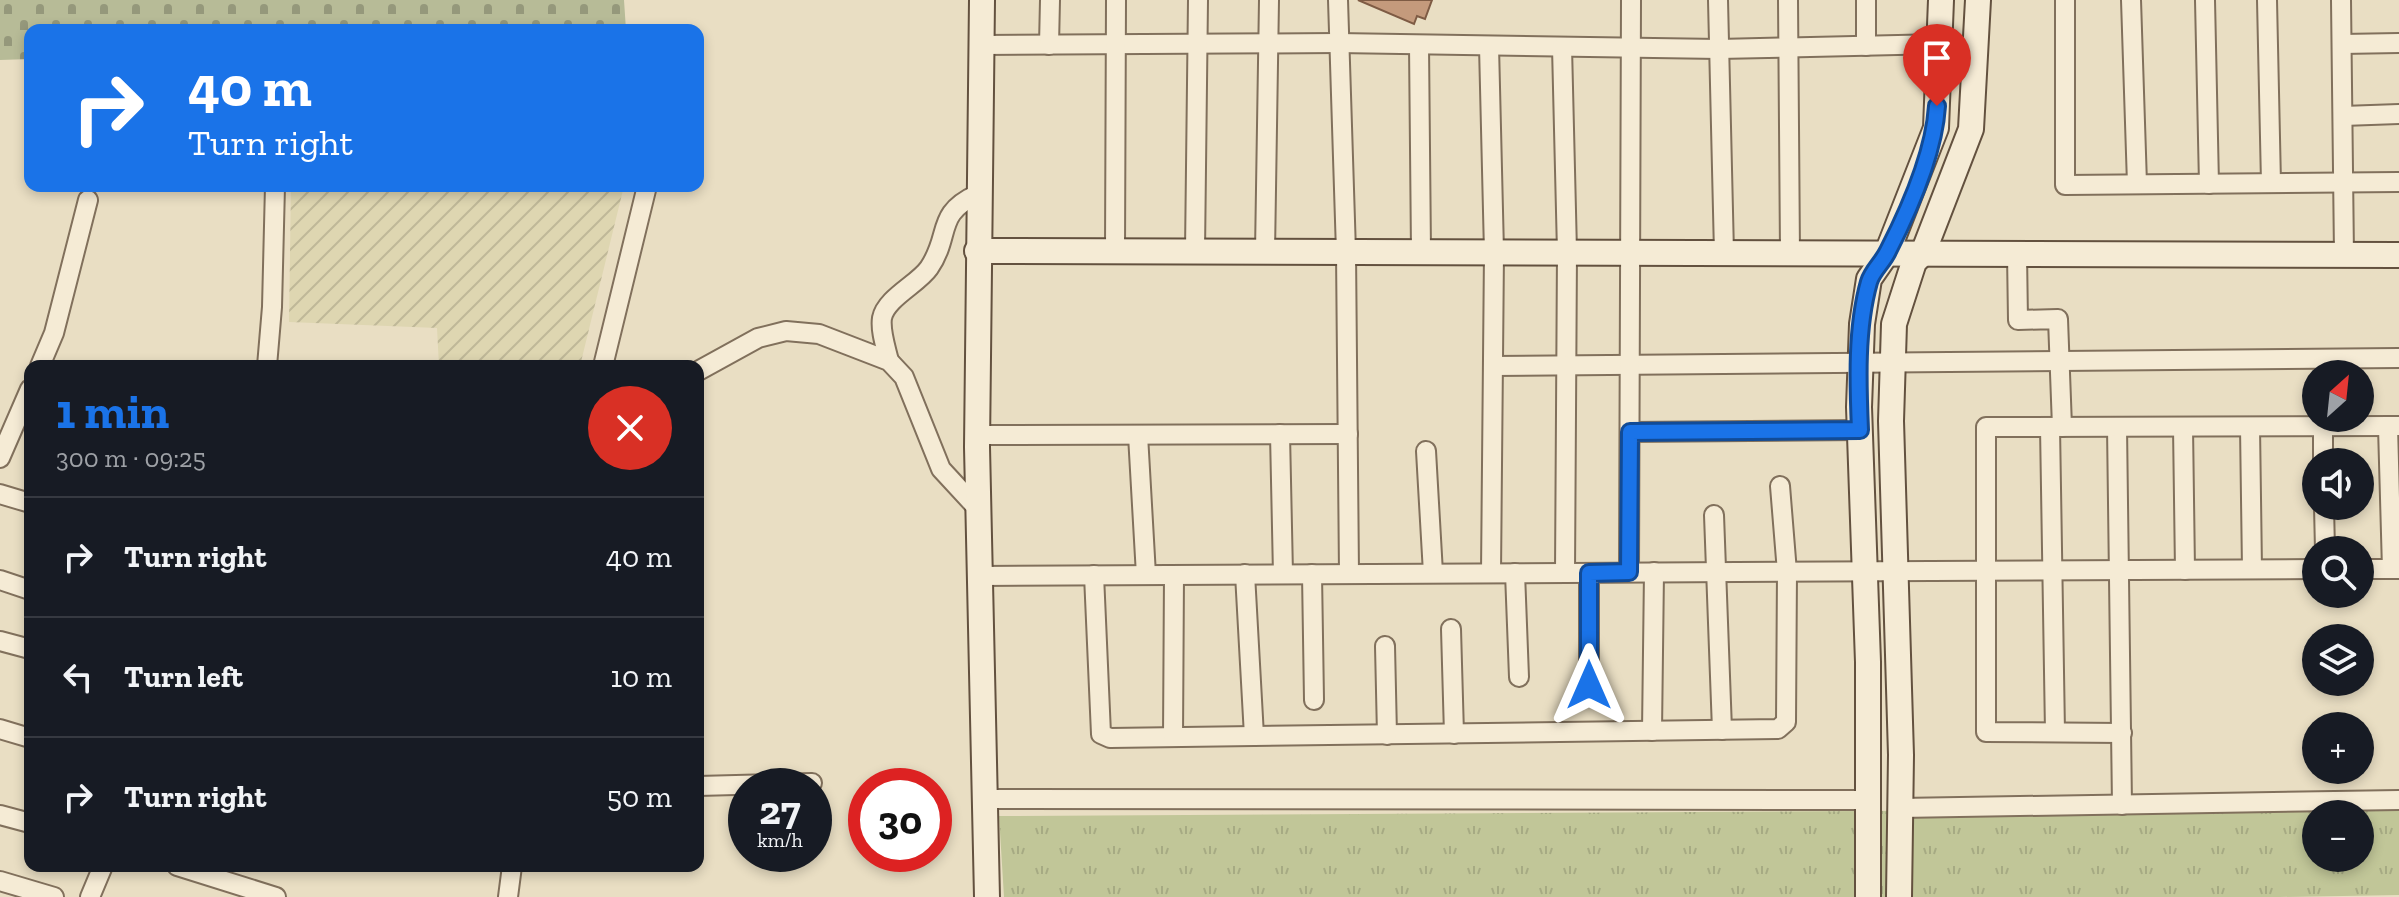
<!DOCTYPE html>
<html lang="en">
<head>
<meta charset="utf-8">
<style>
	body { margin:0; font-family:"Zilla Slab",serif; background:#242831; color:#f1f3f6; height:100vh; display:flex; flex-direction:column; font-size:30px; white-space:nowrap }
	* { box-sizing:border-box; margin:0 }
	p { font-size:26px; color:#9ea1a6 }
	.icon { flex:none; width:44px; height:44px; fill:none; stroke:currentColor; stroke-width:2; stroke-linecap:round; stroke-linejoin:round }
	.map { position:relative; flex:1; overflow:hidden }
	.details { position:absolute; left:24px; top:360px; width:680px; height:512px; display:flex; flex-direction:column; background:#171b24; border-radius:16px; box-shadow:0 4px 12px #0003 }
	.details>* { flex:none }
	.top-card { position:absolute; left:24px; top:24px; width:680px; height:168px; border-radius:16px; box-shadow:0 4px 12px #0003; background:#1a73e8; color:#fff; overflow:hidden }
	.needle { width:52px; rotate:27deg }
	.controls { position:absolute; left:2302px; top:360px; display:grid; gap:16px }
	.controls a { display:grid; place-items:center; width:72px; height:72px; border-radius:50%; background:#171b24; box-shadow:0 4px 12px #0003; font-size:40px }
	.speed { position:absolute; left:728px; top:768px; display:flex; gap:16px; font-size:40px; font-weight:700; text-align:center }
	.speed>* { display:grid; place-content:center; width:104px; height:104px; border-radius:50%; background:#171b24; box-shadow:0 4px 12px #0003; line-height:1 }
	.speed small { font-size:20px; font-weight:400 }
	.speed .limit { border:12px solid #d22; background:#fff; color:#111 }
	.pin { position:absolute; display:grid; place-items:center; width:68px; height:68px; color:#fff; margin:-82px -34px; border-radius:50% 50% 50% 0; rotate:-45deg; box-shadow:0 0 8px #0007 }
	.pin .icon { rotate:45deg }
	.me { position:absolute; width:88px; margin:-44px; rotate:0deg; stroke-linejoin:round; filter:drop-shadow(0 0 6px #0008) }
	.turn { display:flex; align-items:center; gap:28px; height:168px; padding:0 32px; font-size:36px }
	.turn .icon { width:104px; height:104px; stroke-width:2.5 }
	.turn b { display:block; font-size:56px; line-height:68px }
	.round { display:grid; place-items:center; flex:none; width:84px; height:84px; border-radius:42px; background:#242831 }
	.summary { display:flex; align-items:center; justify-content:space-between; height:136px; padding:0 32px }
	h1 { font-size:48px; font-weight:800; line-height:60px; color:#1a73e8 }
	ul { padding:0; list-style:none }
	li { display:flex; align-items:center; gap:24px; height:120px; padding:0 32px; border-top:2px solid #363941 }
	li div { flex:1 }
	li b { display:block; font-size:30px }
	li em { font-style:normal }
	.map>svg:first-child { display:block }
	.farmland { fill:url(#farmland-furrows) }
	.grass { fill:url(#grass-tufts); fill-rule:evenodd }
	.cemetery { fill:url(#cemetery-stones) }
	.building { fill:#c49a7c; stroke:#7e5b44; stroke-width:2 }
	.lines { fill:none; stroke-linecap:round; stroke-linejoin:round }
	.street-casing { stroke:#81705c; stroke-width:22 }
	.secondary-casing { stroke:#63513f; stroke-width:28 }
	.street { stroke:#f5ebd5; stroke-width:18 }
	.secondary { stroke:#f5ebd5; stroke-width:24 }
	.route-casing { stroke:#114b97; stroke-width:20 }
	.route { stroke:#1a73e8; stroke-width:14 }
</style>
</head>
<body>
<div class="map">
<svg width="2399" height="897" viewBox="0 0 2399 897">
	<defs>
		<pattern id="farmland-furrows" width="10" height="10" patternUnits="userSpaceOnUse" patternTransform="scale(2)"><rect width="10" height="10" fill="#ded6b1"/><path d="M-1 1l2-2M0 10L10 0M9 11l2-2" fill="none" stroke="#bfb898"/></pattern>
		<pattern id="grass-tufts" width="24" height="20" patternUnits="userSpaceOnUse" patternTransform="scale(2)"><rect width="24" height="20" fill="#c1c698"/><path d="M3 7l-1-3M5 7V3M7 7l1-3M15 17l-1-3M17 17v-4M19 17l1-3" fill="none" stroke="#a6aa83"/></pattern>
		<pattern id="cemetery-stones" width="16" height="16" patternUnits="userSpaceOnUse" patternTransform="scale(2)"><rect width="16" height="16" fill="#b7bb97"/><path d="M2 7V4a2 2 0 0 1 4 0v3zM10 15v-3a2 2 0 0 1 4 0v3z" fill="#95987b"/></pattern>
	</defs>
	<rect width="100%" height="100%" fill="#e9dec3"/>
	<path class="farmland" d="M 291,186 L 624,186 L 580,366 L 439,366 L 437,328 L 289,322 Z"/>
	<path class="grass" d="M 2399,808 L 2399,895 L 2280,897 L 1004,897 L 999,816 ZM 2316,814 L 2360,814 L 2360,858 L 2316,858 Z"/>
	<path class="cemetery" d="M 0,0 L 624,0 L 626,30 L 30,30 L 30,59 L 0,60 Z"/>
	<path class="building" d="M 1358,0 L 1432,0 L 1425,19 L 1417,16 L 1414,24 Z"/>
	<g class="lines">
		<g class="street-casing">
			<g id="street">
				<path d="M 1338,0 L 1346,252 L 1349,574"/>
				<path d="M 1718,0 L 1724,253"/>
				<path d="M 1788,0 L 1790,253"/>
				<path d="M 1866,0 L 1866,46"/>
				<path d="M 2065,0 L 2065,185 L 2399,182"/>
				<path d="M 2131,0 L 2137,184"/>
				<path d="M 2205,0 L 2209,184"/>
				<path d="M 2267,0 L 2271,183"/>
				<path d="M 2341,0 L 2344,255"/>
				<path d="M 2342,44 L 2399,43"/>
				<path d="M 981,45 L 1338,43 L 1719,49 L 1941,44"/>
				<path d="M 1049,45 L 1050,0"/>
				<path d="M 1419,45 L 1421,252"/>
				<path d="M 1489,46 L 1494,252 L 1491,573"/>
				<path d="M 1562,47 L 1567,252 L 1565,573"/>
				<path d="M 2343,116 L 2399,114"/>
				<path d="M 1115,251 L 1116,0"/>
				<path d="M 1195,251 L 1198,0"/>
				<path d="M 1265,252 L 1269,0"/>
				<path d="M 2017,254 L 2018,320 L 2058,319 L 2062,427"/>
				<path d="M 889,361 C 886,348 880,331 882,318 C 886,298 918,284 929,268 C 952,234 934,214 978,194"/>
				<path d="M 40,366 L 54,333 L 88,200"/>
				<path d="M 267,366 L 272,307 L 275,186"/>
				<path d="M 603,366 L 647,186"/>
				<path d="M 1493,366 L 2399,358"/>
				<path d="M 698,371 L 758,338 L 786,331 L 819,334 L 889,361 L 904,377 L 941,469 L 978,509"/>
				<path d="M 2050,427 L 2055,732"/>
				<path d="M 2117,427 L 2122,805"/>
				<path d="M 2183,427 L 2185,570"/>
				<path d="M 2250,427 L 2252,569"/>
				<path d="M 2323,427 L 2323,462"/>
				<path d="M 2388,427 L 2392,569"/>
				<path d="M 1630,432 L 1860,430"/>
				<path d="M 1280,434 L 1283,574"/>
				<path d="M 977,435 L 1348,434"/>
				<path d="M 1138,435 L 1146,575"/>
				<path d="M 1426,451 L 1433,573"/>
				<path d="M 0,458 L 30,389"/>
				<path d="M 0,494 L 30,503"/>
				<path d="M 2324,506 L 2325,550"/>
				<path d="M 1714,515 L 1722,730"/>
				<path d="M 2360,569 L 2399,569"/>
				<path d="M 1629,572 L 1631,0"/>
				<path d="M 1515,573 L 1519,677"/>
				<path d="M 1589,573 L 1589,685"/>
				<path d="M 1245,574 L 1254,736"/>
				<path d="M 1312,574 L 1314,700"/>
				<path d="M 1094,575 L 1101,734 L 1110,738 L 1778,729 L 1786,722 L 1787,572 L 1780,486"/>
				<path d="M 979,576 L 2316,569"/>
				<path d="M 0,580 L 30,590"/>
				<path d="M 1451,629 L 1454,734"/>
				<path d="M 0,641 L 30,649"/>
				<path d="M 1385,646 L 1387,735"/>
				<path d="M 0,729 L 30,738"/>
				<path d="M 1652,731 L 1654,572"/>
				<path d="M 2122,733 L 1986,732 L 1986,427 L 2399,426"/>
				<path d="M 1173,737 L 1174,575"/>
				<path d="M 698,786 L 812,783"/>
				<path d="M 984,799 L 1867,800"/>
				<path d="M 1900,808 L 2399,800"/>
				<path d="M 0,815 L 30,823"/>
				<path d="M 177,866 L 276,897"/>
				<path d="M 0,881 L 54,897"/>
				<path d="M 90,897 L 103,866"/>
				<path d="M 508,897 L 512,866"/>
			</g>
		</g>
		<g class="secondary-casing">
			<g id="secondary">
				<path d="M 982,0 L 977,447 L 987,897"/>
				<path d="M 977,251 L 2399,255"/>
				<path d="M 1868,897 L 1868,662 L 1859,407 L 1862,324 L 1869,279 L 1887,253 L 1936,128 L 1941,0"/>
				<path d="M 1899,897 L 1901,755 L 1891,421 L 1894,324 L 1914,262 L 1923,253 L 1971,129 L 1978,0"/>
			</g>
		</g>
		<use href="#street" class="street"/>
		<use href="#secondary" class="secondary"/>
	</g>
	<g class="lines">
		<g class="route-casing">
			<path id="route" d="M 1589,685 L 1589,573 L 1629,572 L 1630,432 L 1860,430 C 1858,383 1856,328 1869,282 C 1872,271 1883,262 1888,251 C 1910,208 1934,154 1937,106"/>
		</g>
		<use href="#route" class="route"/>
	</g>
</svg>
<div class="controls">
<a><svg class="needle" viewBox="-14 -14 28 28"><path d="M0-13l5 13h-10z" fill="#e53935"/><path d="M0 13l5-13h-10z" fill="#9ea1a6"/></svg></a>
<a><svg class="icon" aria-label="sound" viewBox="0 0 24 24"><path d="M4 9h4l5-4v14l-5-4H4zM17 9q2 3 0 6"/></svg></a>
<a><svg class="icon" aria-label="search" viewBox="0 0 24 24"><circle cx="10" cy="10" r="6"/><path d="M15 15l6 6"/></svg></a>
<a><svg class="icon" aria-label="layers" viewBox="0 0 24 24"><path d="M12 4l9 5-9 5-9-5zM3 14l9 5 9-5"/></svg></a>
<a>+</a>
<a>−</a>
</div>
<div class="speed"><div>27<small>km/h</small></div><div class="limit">30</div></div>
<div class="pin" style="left:1937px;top:106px;background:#d93025"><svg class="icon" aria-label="arrive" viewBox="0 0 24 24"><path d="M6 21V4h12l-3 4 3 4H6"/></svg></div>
<svg class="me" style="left:1589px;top:685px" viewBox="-20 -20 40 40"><path d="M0-17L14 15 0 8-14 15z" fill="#1a73e8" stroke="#fff" stroke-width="4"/></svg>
<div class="top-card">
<div class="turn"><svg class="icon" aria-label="right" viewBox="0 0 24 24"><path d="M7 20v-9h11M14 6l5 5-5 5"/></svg><div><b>40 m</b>Turn right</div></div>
</div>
<section class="details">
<div class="summary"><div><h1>1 min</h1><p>300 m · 09:25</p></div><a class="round" style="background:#d93025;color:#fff"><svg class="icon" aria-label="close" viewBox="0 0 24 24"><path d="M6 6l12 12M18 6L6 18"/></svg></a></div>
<ul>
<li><svg class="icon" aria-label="right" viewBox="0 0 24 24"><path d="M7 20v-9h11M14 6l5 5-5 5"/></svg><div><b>Turn right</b></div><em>40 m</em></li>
<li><svg class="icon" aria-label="left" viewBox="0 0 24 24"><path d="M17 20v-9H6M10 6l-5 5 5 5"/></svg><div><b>Turn left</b></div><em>10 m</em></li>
<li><svg class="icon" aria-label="right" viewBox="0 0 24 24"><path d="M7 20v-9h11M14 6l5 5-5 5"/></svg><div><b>Turn right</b></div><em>50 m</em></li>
</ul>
</section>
</div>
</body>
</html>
